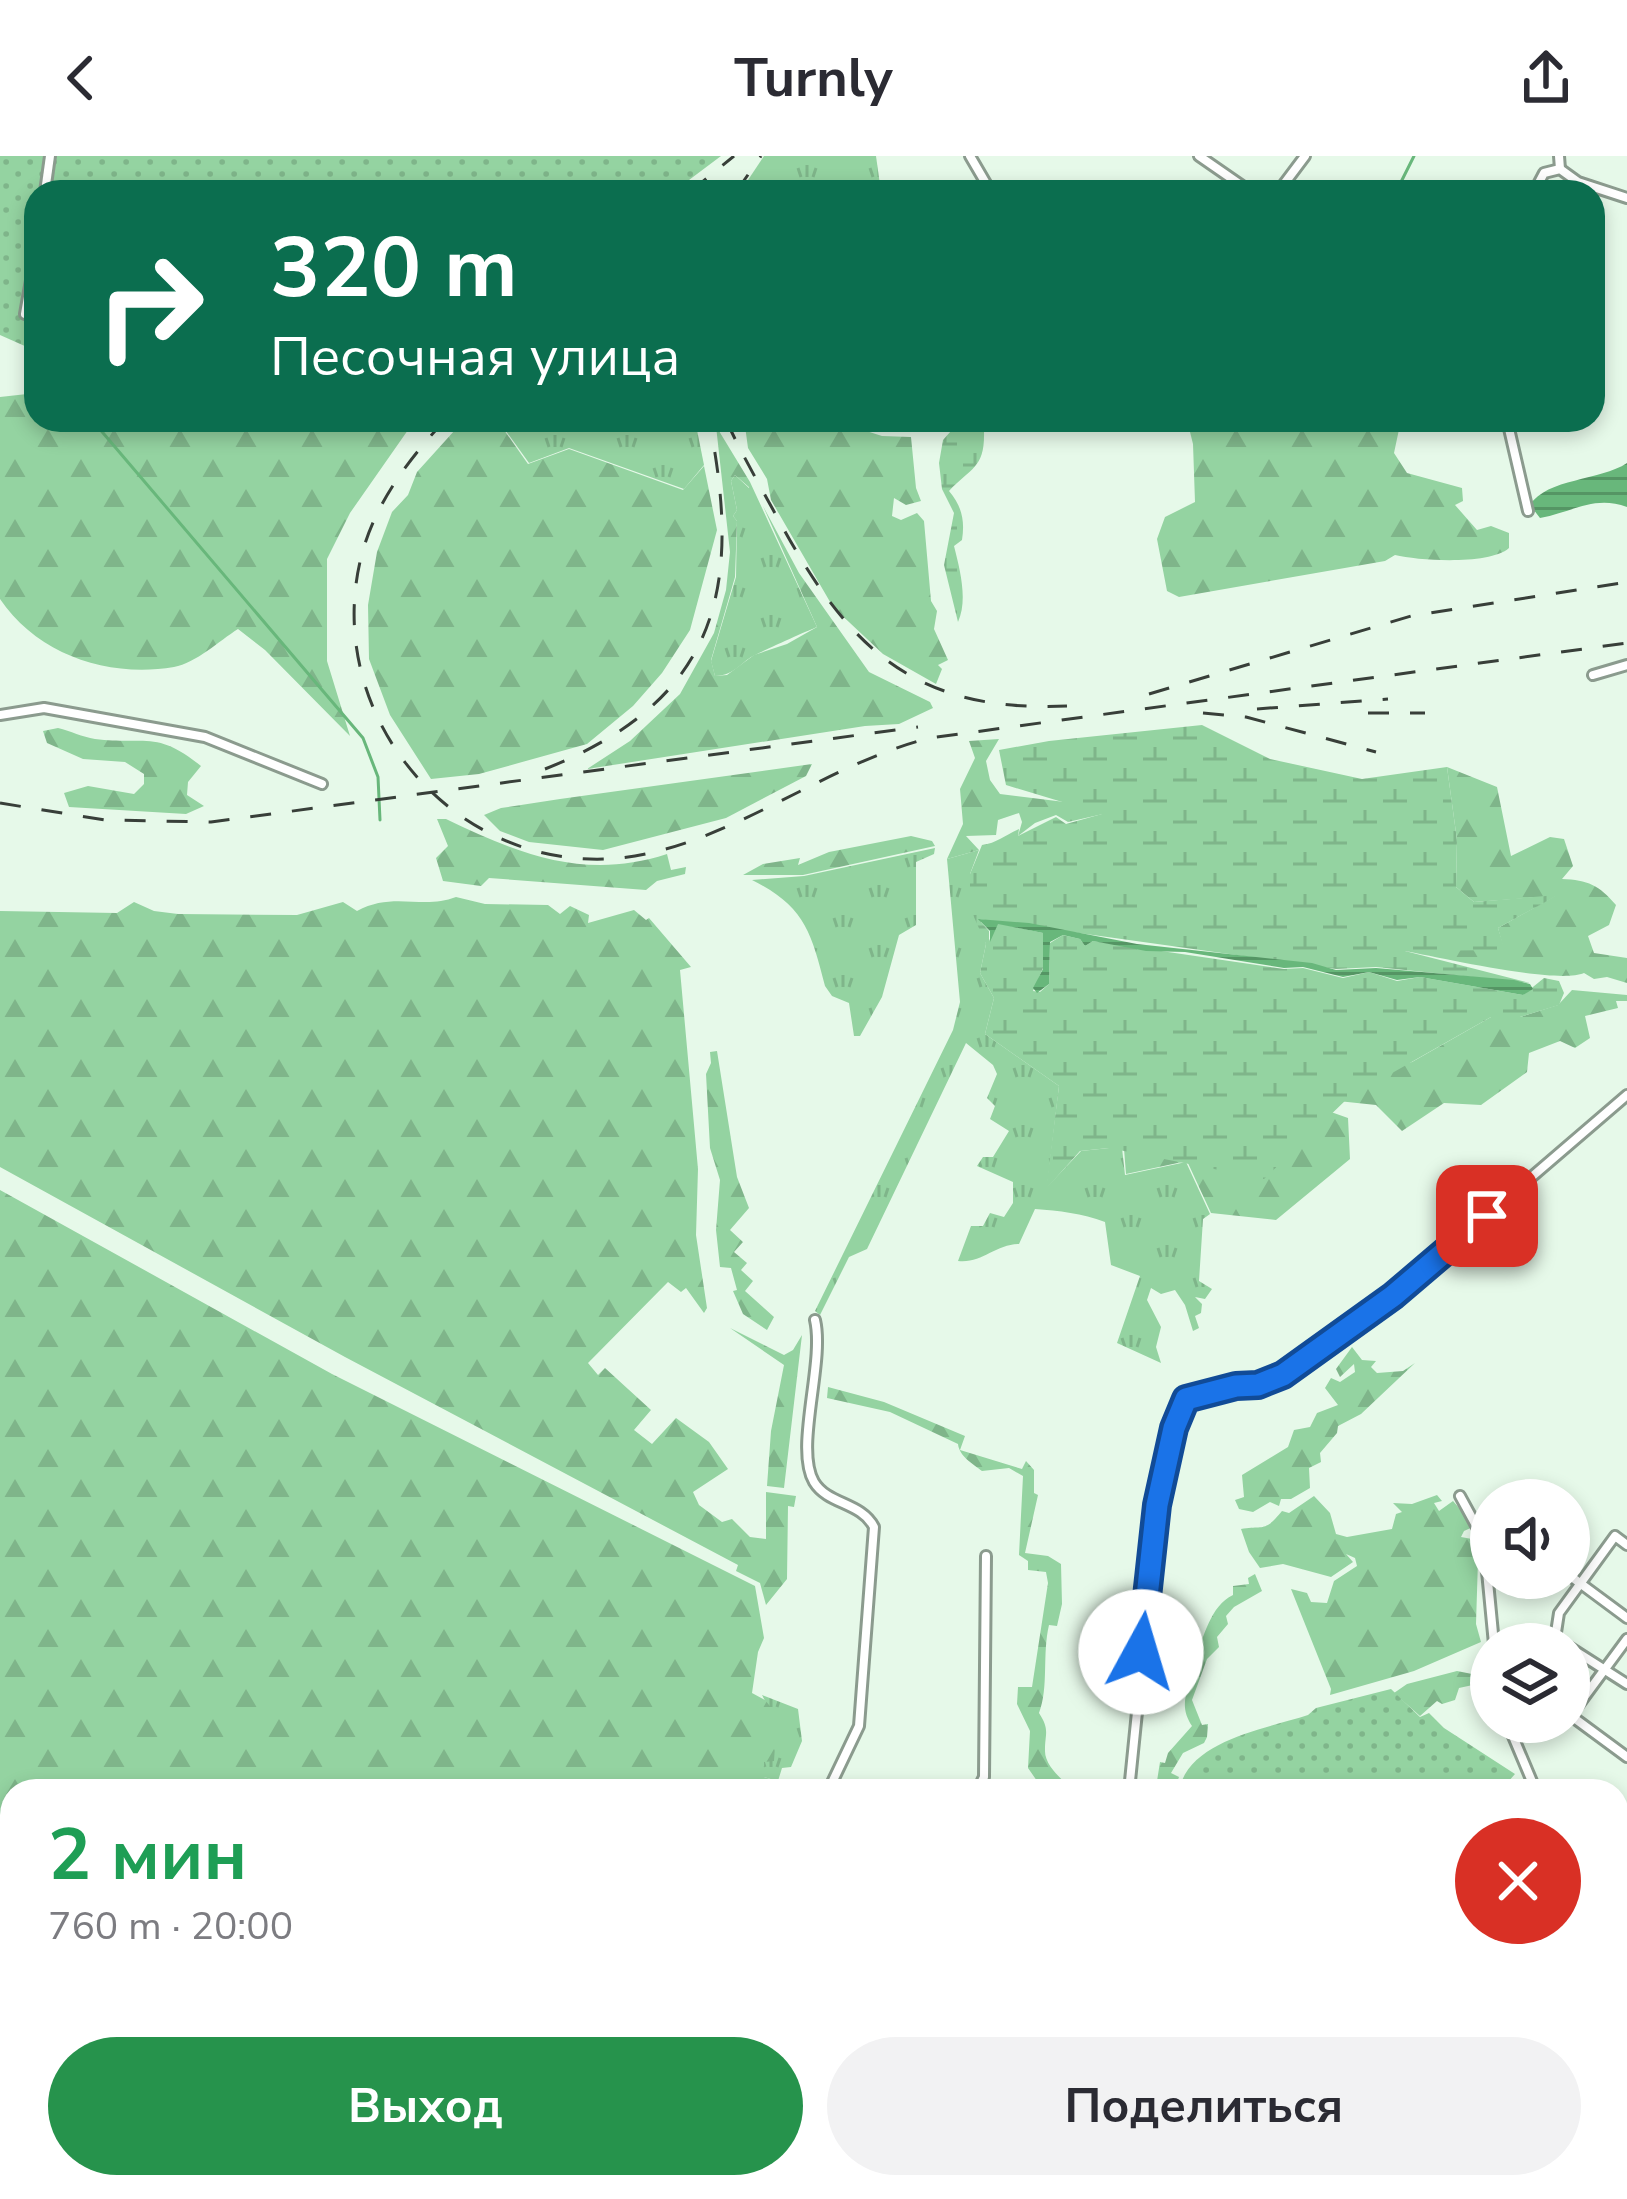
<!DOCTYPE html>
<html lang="ru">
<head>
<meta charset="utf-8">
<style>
	body { margin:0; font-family:"Nunito Sans",sans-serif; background:#f2f2f3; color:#2b2b33; height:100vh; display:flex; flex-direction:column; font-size:45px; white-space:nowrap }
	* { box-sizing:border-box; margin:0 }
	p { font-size:39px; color:#7c7c81 }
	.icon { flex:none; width:66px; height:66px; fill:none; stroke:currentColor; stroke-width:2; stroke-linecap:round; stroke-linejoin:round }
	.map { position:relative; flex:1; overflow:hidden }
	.sheet { position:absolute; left:0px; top:1623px; width:1629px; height:420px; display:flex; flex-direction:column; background:#fff; border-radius:36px 36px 0 0; box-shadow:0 6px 18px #0003 }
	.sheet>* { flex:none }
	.top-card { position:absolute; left:24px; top:24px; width:1581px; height:252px; border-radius:36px; box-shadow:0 6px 18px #0003; background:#0b6e4f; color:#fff; overflow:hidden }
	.tools { position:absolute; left:1470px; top:1323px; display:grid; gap:24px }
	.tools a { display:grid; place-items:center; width:120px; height:120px; border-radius:50%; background:#fff; box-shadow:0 6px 18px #0003; font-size:60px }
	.pin { position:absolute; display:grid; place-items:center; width:102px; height:102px; color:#fff; margin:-51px; border-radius:24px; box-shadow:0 6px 18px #0006 }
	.me { position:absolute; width:132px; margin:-66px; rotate:6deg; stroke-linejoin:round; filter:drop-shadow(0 0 9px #0008) }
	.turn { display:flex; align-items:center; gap:42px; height:252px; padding:0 48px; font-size:54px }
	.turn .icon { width:156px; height:156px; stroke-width:2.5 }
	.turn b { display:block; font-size:84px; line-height:102px }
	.round { display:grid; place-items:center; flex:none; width:126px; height:126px; border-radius:63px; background:#f2f2f3 }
	.summary { display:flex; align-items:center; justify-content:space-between; height:204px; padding:0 48px }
	h1 { font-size:72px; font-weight:700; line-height:90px; color:#1e9e55 }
	.action { display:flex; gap:24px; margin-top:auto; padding:24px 48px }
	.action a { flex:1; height:138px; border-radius:72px; background:#26934c; color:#fff; font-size:48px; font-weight:700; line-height:138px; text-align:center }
	.action a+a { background:#f2f2f3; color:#2b2b33 }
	header { display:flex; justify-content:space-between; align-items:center; height:156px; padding:0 48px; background:#fff; font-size:54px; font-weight:700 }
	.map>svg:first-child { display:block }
	.grass { fill:url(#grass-tufts) }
	.forest { fill:url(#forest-firs) }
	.wetland { fill:url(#wetland-marsh) }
	.garden { fill:url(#garden-dots) }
	.water { fill:url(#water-rules) }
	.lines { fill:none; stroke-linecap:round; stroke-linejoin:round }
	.stream { stroke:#68b77b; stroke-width:3 }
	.minor-casing { stroke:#8b9b8e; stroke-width:14 }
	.major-casing { stroke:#e0e1e0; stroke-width:16 }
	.minor { stroke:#fff; stroke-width:8 }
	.major { stroke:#bdf1c9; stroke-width:10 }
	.rail { stroke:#383f39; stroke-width:3; stroke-dasharray:21 21; stroke-linecap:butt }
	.route-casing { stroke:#114b97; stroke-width:30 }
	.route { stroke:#1a73e8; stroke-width:21 }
</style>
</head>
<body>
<header><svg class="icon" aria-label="back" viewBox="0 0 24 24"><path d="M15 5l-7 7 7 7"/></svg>Turnly<svg class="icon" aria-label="share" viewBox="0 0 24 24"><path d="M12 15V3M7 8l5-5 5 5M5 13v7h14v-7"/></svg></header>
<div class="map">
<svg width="1627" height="2043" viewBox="0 0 1627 2043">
	<defs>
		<pattern id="grass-tufts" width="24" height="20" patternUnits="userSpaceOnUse" patternTransform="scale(3)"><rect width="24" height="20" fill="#94d3a1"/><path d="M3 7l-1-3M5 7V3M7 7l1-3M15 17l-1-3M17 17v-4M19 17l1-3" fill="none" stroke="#7fb58a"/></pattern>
		<pattern id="forest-firs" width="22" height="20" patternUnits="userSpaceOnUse" patternTransform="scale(3)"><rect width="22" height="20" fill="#94d3a1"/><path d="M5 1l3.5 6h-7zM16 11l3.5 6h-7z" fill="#7fb58a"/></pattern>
		<pattern id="wetland-marsh" width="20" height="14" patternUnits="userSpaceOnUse" patternTransform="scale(3)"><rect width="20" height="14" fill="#94d3a1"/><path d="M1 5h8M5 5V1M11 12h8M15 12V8" fill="none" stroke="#7fb58a"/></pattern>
		<pattern id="garden-dots" width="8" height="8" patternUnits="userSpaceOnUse" patternTransform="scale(3)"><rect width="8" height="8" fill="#94d3a1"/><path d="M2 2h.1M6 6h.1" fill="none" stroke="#7fb58a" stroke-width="1.8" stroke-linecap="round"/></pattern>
		<pattern id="water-rules" width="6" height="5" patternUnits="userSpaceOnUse" patternTransform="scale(3)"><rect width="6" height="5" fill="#68b77b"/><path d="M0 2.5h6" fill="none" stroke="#559564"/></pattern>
	</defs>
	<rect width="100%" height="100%" fill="#e6f9e9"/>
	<g class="grass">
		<path d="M 764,0 L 876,0 L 881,36 L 740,36 Z"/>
		<path d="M 498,264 L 695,264 L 704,309 L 684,333 L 569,292 L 529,307 Z"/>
		<path d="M 735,319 L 749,332 L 750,326 L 817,471 C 809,474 758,497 751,501 C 738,510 733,519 715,520 L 711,505 L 736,421 L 737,365 L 733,360 L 737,354 L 731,325 Z"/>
		<path d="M 935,692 L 934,698 L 916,706 L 916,769 L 899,779 L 882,841 L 860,880 L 854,880 L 849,847 L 832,840 L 825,830 C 811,775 804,750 752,724 L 804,720 Z"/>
		<path d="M 979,694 L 970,718 L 986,788 L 980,817 L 994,842 L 985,878 L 1059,930 L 1047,1031 L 1081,995 L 1109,992 L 1121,983 L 1125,1019 L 1186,1006 L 1210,1058 L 1203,1063 L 1199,1125 L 1212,1133 L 1205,1143 L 1195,1141 L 1202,1148 L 1201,1157 L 1195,1160 L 1199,1172 L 1193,1175 L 1185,1149 L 1175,1134 L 1161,1138 L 1151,1132 L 1147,1144 L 1161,1171 L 1156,1191 L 1161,1207 L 1117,1187 L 1140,1120 L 1111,1109 L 1105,1066 C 1082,1057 1059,1055 1035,1053 L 1019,1088 C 996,1088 981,1108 958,1105 L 971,1070 L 983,1070 L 990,1057 L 1004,1061 L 1013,1047 L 1013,1026 L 977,1010 L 983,1001 L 993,1001 L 1009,975 L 990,963 L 995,950 L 987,942 L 997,918 L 993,909 L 966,887 L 867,1093 L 849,1101 L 820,1159 L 815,1155 L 953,874 L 960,846 L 947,703 Z"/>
		<path d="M 762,1539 L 798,1553 L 802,1585 L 791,1611 L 782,1612 L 778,1625 L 783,1635 L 774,1635 L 777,1625 L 764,1621 L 764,1605 L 774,1605 L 770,1554 Z"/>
	</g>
	<g class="forest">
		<path d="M 36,237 L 36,264 L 415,264 L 350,357 L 327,403 L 327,505 L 350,580 L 265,494 L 238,473 C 219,485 196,507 174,511 C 108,522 38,499 0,443 L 0,241 Z"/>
		<path d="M 464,264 L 497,264 L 528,308 L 569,293 L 683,334 L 704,310 L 717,374 L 690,474 L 662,517 L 633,550 L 587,588 L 479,618 L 431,623 L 390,559 L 369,503 L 368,449 L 377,396 L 392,356 L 408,339 L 417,316 Z"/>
		<path d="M 751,264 L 786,269 L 795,264 L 832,264 L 882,280 L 911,281 L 916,332 L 921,345 L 906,349 L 894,342 L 892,360 L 901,364 L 917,357 L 924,365 L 931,445 L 937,455 L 934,473 L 948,504 L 938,509 L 942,513 L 936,528 L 883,498 L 833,451 L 771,344 L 767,323 L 748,292 L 745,270 Z"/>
		<path d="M 1187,264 L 1401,264 L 1394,297 L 1407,317 L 1462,332 L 1463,345 L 1455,349 L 1477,374 L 1491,370 L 1509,377 L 1509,392 C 1490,409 1420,405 1395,399 L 1385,405 L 1179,441 L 1167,435 L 1157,383 L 1165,361 L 1195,346 L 1193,288 Z"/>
		<path d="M 716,270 L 750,326 L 750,332 L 735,319 L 731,325 L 737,354 L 733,360 L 737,365 L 735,421 L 711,504 L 715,520 L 727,519 L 754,499 L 787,488 L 817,471 L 763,350 L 799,417 L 869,516 L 930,546 L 933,552 L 899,568 L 865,570 L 587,613 L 630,585 L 680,538 L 714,477 L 726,434 L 730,396 Z"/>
		<path d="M 58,572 C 71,575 82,581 95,583 C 146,589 157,574 201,610 L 188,626 L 187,639 L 204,650 L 186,658 L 69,651 L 64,637 L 88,630 L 134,638 L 144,628 L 144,618 L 125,606 L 83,603 L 47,587 L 43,575 Z"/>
		<path d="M 999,583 L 986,605 L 990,624 L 1000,638 L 1089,649 L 1103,658 L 1068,666 L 1056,659 L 1035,667 L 1018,680 L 1022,666 L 1019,657 L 998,664 L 996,679 L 966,680 L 979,694 L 947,703 L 963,668 L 960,633 L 975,602 L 969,585 Z"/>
		<path d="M 812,608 L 806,620 L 726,662 L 603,694 L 529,686 L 500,675 L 484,659 L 501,652 L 560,643 Z"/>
		<path d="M 1447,611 L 1497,631 L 1511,700 L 1550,681 L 1564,683 L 1573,710 L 1562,723 C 1588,724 1599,729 1616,749 L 1609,769 L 1588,780 L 1594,797 L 1627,802 L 1627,827 L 1607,821 L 1594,823 L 1584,817 C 1556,829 1435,800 1399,794 L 1504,794 L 1498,772 L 1555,740 L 1474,746 L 1456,731 L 1457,684 Z"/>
		<path d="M 437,663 L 446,663 C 519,698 585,725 667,698 L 671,714 L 686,711 L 685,718 L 657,725 L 646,734 L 489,722 L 481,730 L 443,725 L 436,702 L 448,690 Z"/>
		<path d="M 911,680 L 932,685 L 935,690 L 803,719 L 743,719 L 763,708 L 800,702 L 798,709 L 829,696 Z"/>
		<path d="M 456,741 L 485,748 L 548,749 L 560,758 L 570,750 L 589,759 L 588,767 L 634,754 L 646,764 L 649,762 L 691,811 L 680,814 L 698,1013 L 696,1079 L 707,1152 L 704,1157 L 686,1132 L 681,1136 L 668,1126 L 588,1207 L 598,1219 L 605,1212 L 651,1254 L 634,1274 L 652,1288 L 676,1262 L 709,1286 L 728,1313 L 693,1336 L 699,1349 L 722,1366 L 732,1363 L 750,1381 L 766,1383 L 766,1336 L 796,1340 L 794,1351 L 788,1350 L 787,1423 L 766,1449 L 760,1427 L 736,1415 L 738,1409 L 345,1201 L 0,1011 L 0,755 L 117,757 L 134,746 L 154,755 L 178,758 L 297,759 L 343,746 L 357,755 C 393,735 423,754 456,741 Z"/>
		<path d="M 1572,834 L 1627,839 L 1627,845 L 1616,845 L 1618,852 L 1585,860 L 1590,882 L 1575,892 L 1560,885 L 1529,897 L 1527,916 L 1481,949 L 1444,947 L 1402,975 L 1376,949 L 1338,945 L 1331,956 L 1348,962 L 1350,1003 L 1276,1064 L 1211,1057 L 1187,1005 L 1126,1018 L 1123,980 L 1412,906 L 1491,861 L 1520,861 L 1558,849 Z"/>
		<path d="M 717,895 L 737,1021 L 749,1052 L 730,1074 L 743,1086 L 734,1096 L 747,1107 L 741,1114 L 753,1125 L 745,1135 L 774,1161 L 767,1174 L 743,1158 L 733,1135 L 737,1134 L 731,1112 L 720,1111 L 716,1074 L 720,1024 L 710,992 L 706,918 L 711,907 L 710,896 Z"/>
		<path d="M 0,1034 L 332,1218 L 755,1430 L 764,1482 L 758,1496 L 752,1537 L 765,1544 L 777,1559 L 774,1605 L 764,1606 L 764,1621 L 777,1625 L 774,1635 L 12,1635 L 12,1666 L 0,1665 Z"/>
		<path d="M 730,1172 L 784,1199 L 793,1194 L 802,1179 L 784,1332 L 767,1330 L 771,1275 L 784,1209 Z"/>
		<path d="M 1352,1191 L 1362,1204 L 1376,1205 L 1371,1211 L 1377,1217 L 1403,1215 L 1415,1207 L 1361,1258 L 1338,1270 L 1337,1277 L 1320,1297 L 1321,1306 L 1309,1312 L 1310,1332 L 1291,1343 L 1281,1343 L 1279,1350 L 1270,1346 L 1253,1356 L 1239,1353 L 1235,1344 L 1244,1341 L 1242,1319 L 1288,1291 L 1294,1274 L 1310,1271 L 1317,1257 L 1338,1249 L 1325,1232 L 1331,1222 L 1340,1226 L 1355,1216 L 1354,1208 L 1340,1221 L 1336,1213 Z"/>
		<path d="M 828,1231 L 884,1246 L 965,1280 L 960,1294 L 1022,1313 L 1026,1305 L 1034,1314 L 1034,1337 L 1038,1339 L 1025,1397 L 1048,1400 L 1061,1408 L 1062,1448 L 1057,1470 L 1049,1469 C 1042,1498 1049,1531 1039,1557 C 1050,1574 1045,1577 1045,1594 C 1044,1611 1067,1628 1075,1635 L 1044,1635 L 1028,1612 L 1030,1575 L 1017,1548 L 1018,1531 L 1032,1531 L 1048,1427 L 1046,1416 L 1028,1414 L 1028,1405 L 1019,1399 L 1023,1320 L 1009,1312 L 982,1315 C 973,1308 959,1300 958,1288 L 890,1256 L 827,1242 Z"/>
		<path d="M 1437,1339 L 1442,1345 L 1434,1347 L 1439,1355 L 1453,1345 L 1475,1370 L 1464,1375 L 1461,1381 L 1483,1385 L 1484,1401 L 1478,1404 L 1476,1468 L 1481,1486 L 1414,1515 L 1330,1539 L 1331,1533 L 1291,1433 L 1307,1437 L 1311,1446 L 1327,1447 L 1334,1425 L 1357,1410 L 1355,1402 L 1346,1398 L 1353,1406 L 1331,1421 L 1283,1408 L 1260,1412 L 1249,1396 L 1241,1373 C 1264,1369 1264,1377 1282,1355 L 1289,1357 L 1314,1340 L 1330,1357 L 1336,1378 L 1347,1381 L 1392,1373 L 1396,1358 L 1402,1356 L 1393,1347 L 1412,1348 Z"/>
		<path d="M 1255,1418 L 1262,1435 L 1234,1451 L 1226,1460 L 1228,1468 L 1217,1481 L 1219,1491 L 1207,1503 L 1192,1544 L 1202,1569 L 1208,1568 L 1207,1581 L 1204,1587 L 1183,1597 L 1171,1617 L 1179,1621 L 1175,1632 L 1164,1627 L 1161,1631 L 1157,1625 L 1160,1606 L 1165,1607 L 1168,1597 L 1192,1570 C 1177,1548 1189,1531 1197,1510 L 1194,1503 C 1205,1480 1210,1450 1233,1439 L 1233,1430 L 1249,1428 L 1248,1422 Z"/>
		<path d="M 1457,1515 L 1477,1519 L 1482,1527 L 1459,1532 L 1455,1544 L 1442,1548 L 1437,1545 L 1420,1560 L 1394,1537 L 1407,1528 Z"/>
		<path d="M 0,1711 L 12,1711 L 12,2031 L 604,2031 L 598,2043 L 0,2043 Z"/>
	</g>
	<g class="wetland">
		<path d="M 959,266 L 984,275 C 985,312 972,311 949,335 C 962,350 965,365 962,384 L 954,390 C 960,414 968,444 958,466 L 944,409 L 954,357 L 942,333 L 939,307 L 943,284 Z"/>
		<path d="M 1202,569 L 1270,603 L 1362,623 L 1447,611 L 1457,684 L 1456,731 L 1474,746 L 1558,739 L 1498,772 L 1505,794 L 1405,795 L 1530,827 L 1376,811 L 1336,813 L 978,763 L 989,775 L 989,785 L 997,767 L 1043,777 L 1043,812 L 1033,835 L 1040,836 L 1049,828 L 1050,787 L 1063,779 L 1080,783 L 1085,790 L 1093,785 L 1284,813 L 1303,812 L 1343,822 L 1369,816 L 1397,825 L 1420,821 L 1523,839 L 1544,822 L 1559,825 L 1564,837 L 1559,849 L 1520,861 L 1491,861 L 1348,942 L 1264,1023 L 1109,992 L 1080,995 L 1046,1033 L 1059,930 L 985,878 L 994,842 L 980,817 L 986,788 L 970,752 L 970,718 L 982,689 C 997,687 1005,679 1019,673 L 1018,680 L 1056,661 L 1066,668 L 1102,658 L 1006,629 L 999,594 L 1049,585 Z"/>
	</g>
	<g class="garden">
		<path d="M 0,0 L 721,0 L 673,36 L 36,36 L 36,195 L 0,179 Z"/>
		<path d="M 1391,1533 L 1420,1561 L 1429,1557 L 1444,1572 L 1515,1618 L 1500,1635 L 1179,1635 C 1188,1584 1266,1573 1308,1559 L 1316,1552 Z"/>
	</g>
	<g class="water">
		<path d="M 1627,307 L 1627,351 C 1594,339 1573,356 1540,362 L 1530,349 C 1547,322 1600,325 1627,307 Z"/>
		<path d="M 978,763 L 1029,767 L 1137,788 L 1312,807 L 1336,814 L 1376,812 L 1514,824 L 1530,828 L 1533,833 L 1523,839 L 1420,821 L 1397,824 L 1369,816 L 1343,821 L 1303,811 L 1284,812 L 1185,796 L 1146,795 L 1093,785 L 1085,790 L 1080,783 L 1063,779 L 1050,786 L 1049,828 L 1037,837 L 1033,832 L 1043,813 L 1043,777 L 998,768 L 990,786 L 990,775 Z"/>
	</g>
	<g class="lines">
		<g class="stream">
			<path d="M 1396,36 L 1414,0"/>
			<path d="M 92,264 L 363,582 L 378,621 L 380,664"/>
		</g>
		<g class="minor-casing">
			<g id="minor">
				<path d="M 970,0 L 991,36"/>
				<path d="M 1199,0 L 1251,36"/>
				<path d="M 1559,0 L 1560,13"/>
				<path d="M 45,36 L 50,0"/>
				<path d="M 1278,36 L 1305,0"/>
				<path d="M 1534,36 L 1544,17 L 1560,13 L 1578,26 L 1627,42"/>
				<path d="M 25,158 L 36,96"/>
				<path d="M 1055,264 L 1056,265"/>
				<path d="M 1507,264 L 1528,355"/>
				<path d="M 1593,519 L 1627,509"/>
				<path d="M 0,559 L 44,552 L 205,581 L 322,628"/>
				<path d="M 815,1164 C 825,1207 794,1292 814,1326 C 828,1349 861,1346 874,1371 L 859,1570 L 828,1635"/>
				<path d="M 1460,1340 L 1484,1384 L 1494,1488"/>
				<path d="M 1569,1419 L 1627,1462"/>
				<path d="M 1563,1488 L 1555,1483 L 1559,1457 L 1615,1380 L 1627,1389"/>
				<path d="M 1569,1491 L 1627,1528"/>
				<path d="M 1570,1559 L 1627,1601"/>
				<path d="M 1571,1559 L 1627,1483"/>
				<path d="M 1507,1566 L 1536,1635"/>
				<path d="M 1572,1633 L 1575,1635"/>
				<path d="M 977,1635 L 984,1621 L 986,1400"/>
				<path d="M 1129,1635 L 1158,1349 L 1174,1272 L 1186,1243 L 1236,1230 L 1258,1229 L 1283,1219 L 1393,1140 L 1627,939"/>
				<path d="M 1617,1665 L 1627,1672"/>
				<path d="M 826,2043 L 827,2031"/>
			</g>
		</g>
		<g class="major-casing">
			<g id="major">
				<path d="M 0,1677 L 12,1678"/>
				<path d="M 0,1686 L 12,1687"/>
				<path d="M 1617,1704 L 1627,1699"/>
				<path d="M 1617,1826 L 1627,1827"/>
				<path d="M 797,2043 L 797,2031"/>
				<path d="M 809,2043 L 809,2031"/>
				<path d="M 1401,2043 L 1402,2031"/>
			</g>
		</g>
		<use href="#minor" class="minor"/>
		<use href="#major" class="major"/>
		<g class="rail">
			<path d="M 690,36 L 734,0"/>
			<path d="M 736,36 L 761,0"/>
			<path d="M 445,264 C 410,302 378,343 363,394 C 319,550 444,709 606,703 C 719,698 820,609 930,582 L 1627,487"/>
			<path d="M 726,264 C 743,301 763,335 782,370 C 850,494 917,557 1067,550"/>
			<path d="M 1149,538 L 1411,460 L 1627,426"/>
			<path d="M 1257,553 L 1388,543"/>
			<path d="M 1203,557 L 1246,561 L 1376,596"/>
			<path d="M 1368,557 L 1425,557"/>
			<path d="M 545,613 C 718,544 743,434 709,264"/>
			<path d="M 0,647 L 105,664 L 211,666 L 918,571"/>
		</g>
	</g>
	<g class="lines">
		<g class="route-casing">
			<path id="route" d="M 1141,1496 L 1157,1349 L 1174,1272 L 1186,1243 L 1236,1230 L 1258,1229 L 1283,1219 L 1393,1140 L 1487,1060"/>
		</g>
		<use href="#route" class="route"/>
	</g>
</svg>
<div class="tools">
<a><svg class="icon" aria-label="sound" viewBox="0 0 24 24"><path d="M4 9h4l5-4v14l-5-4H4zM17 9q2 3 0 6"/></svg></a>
<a><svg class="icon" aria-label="layers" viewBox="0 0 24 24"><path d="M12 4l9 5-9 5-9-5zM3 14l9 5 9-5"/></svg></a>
</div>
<div class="pin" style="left:1487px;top:1060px;background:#d93025"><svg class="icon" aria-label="arrive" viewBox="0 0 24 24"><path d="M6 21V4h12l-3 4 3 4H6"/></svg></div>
<svg class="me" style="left:1141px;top:1496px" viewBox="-20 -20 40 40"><circle r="19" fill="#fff"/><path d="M0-13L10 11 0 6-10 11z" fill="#1a73e8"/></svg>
<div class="top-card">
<div class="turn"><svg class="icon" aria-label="right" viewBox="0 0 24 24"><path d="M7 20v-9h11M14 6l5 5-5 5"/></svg><div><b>320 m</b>Песочная улица</div></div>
</div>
<section class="sheet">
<div class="summary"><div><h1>2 мин</h1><p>760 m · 20:00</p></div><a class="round" style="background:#d93025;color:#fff"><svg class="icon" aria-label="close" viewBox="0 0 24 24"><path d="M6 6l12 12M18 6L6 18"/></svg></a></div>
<div class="action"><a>Выход</a><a>Поделиться</a></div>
</section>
</div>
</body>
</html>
